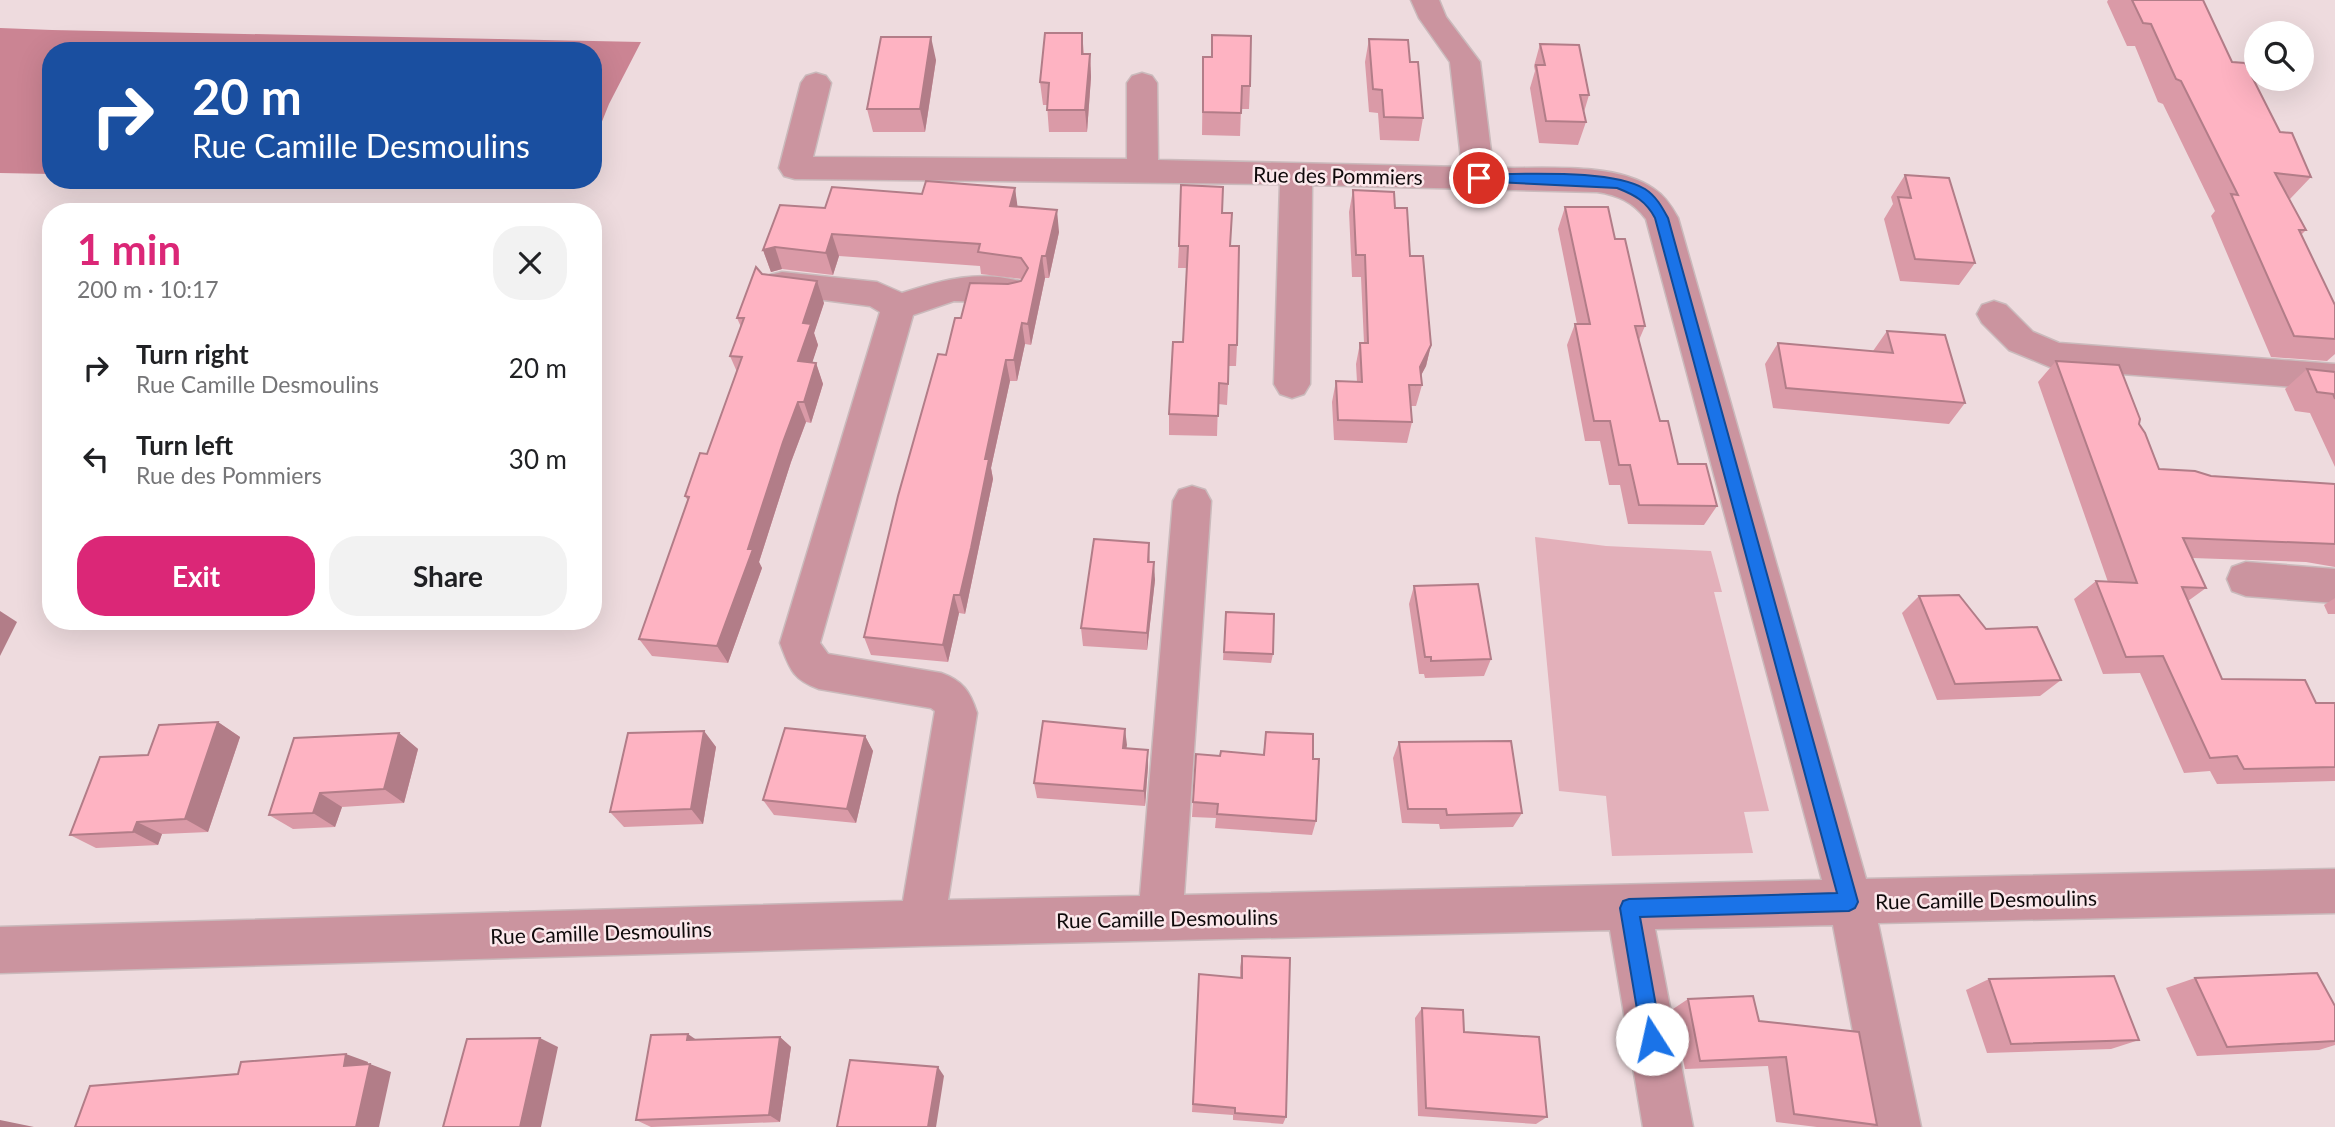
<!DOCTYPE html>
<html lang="en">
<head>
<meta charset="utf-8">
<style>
	body { margin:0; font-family:Lato,sans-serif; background:#f2f2f2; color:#202124; height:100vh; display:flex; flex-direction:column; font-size:26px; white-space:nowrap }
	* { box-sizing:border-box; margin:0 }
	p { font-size:23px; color:#757577 }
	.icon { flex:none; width:38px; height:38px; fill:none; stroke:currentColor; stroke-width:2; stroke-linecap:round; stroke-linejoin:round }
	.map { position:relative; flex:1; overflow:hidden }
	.drawer { position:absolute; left:42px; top:203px; width:560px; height:427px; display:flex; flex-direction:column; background:#fff; border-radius:28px; box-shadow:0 7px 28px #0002 }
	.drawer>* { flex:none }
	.banner { position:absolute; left:42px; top:42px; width:560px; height:147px; border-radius:28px; box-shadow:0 7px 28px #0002; background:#1a4fa0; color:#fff; overflow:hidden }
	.tools { position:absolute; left:2244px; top:21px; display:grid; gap:14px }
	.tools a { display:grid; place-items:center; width:70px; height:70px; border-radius:50%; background:#fff; box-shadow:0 7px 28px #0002; font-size:35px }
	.pin { position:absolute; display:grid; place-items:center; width:60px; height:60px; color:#fff; margin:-30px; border:4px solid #fff; border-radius:50%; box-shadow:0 2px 7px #0007 }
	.me { position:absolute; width:77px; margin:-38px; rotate:350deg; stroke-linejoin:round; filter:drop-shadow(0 0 5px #0008) }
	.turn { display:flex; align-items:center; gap:24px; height:147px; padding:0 35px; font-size:32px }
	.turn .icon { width:91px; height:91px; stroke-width:2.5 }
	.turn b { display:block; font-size:49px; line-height:60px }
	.round { display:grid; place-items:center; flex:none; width:74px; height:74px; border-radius:28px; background:#f2f2f2 }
	.head { display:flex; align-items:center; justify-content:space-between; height:119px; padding:0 35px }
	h1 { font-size:42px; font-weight:700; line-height:52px; color:#db2777 }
	.action { display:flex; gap:14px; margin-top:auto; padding:14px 35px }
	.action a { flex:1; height:80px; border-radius:28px; background:#db2777; color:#fff; font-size:28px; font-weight:700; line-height:80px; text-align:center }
	.action a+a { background:#f2f2f2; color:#202124 }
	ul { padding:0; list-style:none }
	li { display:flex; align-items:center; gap:21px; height:91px; padding:0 35px }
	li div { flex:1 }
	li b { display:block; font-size:26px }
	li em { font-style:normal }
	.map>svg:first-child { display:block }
	.green { fill:#e3b0ba }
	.forest { fill:#cb8493 }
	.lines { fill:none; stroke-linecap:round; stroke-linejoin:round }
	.minor-casing { stroke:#cababc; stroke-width:3 }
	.minor { fill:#cb949f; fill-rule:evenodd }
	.wall { fill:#da9aa7 }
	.shaded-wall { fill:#b27d88 }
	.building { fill:#feb3c2; stroke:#b27d88; stroke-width:2 }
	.route { fill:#1a73e8; stroke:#114b97; stroke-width:2 }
	.labels { text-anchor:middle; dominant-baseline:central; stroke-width:5; stroke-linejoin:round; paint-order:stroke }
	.street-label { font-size:21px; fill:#0f0a0b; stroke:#fbe8eb }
</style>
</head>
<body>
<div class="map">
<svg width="2335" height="1127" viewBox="0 0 2335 1127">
	<rect width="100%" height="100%" fill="#eedbde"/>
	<path class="green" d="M 1535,537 L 1606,546 L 1711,551 L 1722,592 L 1714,592 L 1769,811 L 1744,812 L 1753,853 L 1612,856 L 1606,796 L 1559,791 Z"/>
	<path class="forest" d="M 0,28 L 52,30 L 641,42 L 609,104 L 593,144 L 593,51 L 51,51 L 51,174 L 0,173 Z"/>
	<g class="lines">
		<g class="minor-casing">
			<g id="minor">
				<path d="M 1411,0 L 1439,0 L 1446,17 L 1480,62 L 1493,168 C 1540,169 1615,161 1654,189 C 1665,196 1672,207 1678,218 L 1866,879 L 2335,869 L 2335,913 L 1878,923 L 1921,1127 L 1871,1127 L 1833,925 L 1655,929 L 1693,1127 L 1643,1127 L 1610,930 L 922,946 L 0,973 L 0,927 L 903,901 L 935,711 L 931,708 L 819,689 C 792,679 790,669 780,643 L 880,312 L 870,306 L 770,293 L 765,284 L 770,275 L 782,272 L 877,282 L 902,293 C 942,280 980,269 1023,282 L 1028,291 L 1023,300 L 1011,303 L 954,301 L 913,315 L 820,643 L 828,654 L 941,673 C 963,681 970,691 977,713 L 948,900 L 1140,896 L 1173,501 L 1179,490 L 1192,486 L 1205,490 L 1211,501 L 1184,895 L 1822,880 L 1646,219 C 1633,202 1618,195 1597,192 L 1312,185 L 1310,384 L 1304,394 L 1292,398 L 1280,394 L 1274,384 L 1280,184 L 795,179 L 784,176 L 779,168 L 801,83 L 806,76 L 816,73 L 826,76 L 831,83 L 813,157 L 1127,159 L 1127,83 L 1132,76 L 1142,73 L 1152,76 L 1157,83 L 1158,160 L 1462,167 L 1450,62 L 1419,18 Z"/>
				<path d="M 1994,301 L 2006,305 L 2033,332 L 2059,343 L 2335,364 L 2335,390 L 2055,369 L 2009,350 L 1982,323 L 1977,314 L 1982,305 Z"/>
				<path d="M 2246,562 L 2335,569 L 2335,603 L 2246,596 L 2232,591 L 2227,579 L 2232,567 Z"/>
			</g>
		</g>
		<use href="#minor" class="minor"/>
	</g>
	<g class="wall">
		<path d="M 2108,0 L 2203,0 L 2232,62 L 2311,177 L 2290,199 L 2289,198 L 2306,230 L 2301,235 L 2335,305 L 2335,354 L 2327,361 L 2271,357 L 2211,216 L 2215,211 L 2163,104 L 2158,102 L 2135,46 L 2127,46 L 2107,2 Z"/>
		<path d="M 1082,33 L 1084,54 L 1090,54 L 1091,77 L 1087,132 L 1049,132 L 1047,105 L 1043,105 L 1040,82 Z"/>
		<path d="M 1212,35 L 1250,86 L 1249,109 L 1241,109 L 1240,136 L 1202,135 L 1203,57 L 1212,57 Z"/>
		<path d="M 1369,39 L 1410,62 L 1423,118 L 1419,141 L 1380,140 L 1378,113 L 1369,112 L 1365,62 Z"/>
		<path d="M 1540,44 L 1589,95 L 1584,112 L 1586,122 L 1578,145 L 1539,143 L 1530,88 L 1535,71 L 1534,66 Z"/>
		<path d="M 936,60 L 925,132 L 873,132 L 867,109 Z"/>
		<path d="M 1905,175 L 1975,263 L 1959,285 L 1900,281 L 1884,219 L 1893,204 L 1891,197 Z"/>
		<path d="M 1015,188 L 1017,207 L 1059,232 L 1049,278 L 1045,278 L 1031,345 L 1025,344 L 1017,381 L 1010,381 L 991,468 L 993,479 L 965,614 L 959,613 L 948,662 L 871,655 L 864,637 L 946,355 L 961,318 L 1008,284 L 1021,281 L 1022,279 L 981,274 L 980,266 L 839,256 L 833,275 L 782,269 L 771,272 L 763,250 L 825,208 L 922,194 Z"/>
		<path d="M 1353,190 L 1395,208 L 1410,256 L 1431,345 L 1426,366 L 1421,375 L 1422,385 L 1416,406 L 1411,406 L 1412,422 L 1407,443 L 1334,440 L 1332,402 L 1336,381 L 1357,382 L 1356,364 L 1360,343 L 1364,343 L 1361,277 L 1352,277 L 1349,212 Z"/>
		<path d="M 1565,207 L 1615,239 L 1645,326 L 1639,340 L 1660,421 L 1678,464 L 1717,506 L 1704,525 L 1628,524 L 1620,485 L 1609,485 L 1600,441 L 1585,441 L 1567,345 L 1575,324 L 1577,324 L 1558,229 Z"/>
		<path d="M 1222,213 L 1230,246 L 1237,345 L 1236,366 L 1229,366 L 1227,405 L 1218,404 L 1217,436 L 1169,435 L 1169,414 L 1183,342 L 1187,268 L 1178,268 L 1179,246 Z"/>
		<path d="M 762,274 L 824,303 L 814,333 L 818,345 L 812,362 L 816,363 L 823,384 L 811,423 L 806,422 L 791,462 L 759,562 L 762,568 L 728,663 L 652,656 L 639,639 L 688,501 L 685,496 L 707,454 L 737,372 L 730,356 L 741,327 L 737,318 Z"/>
		<path d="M 1887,331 L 1965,403 L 1949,424 L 1773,408 L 1765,364 L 1778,343 L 1873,351 Z"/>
		<path d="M 2056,361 L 2139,424 L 2159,469 L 2211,476 L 2335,484 L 2335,567 L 2306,562 L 2192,558 L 2206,588 L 2188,601 L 2222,679 L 2316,703 L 2335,703 L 2335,781 L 2217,784 L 2210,771 L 2184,773 L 2140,673 L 2103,674 L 2074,599 L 2096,581 L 2108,582 L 2038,382 Z"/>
		<path d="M 2307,369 L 2335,372 L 2335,467 L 2310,413 L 2295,411 L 2285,389 Z"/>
		<path d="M 1149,543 L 1150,562 L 1155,580 L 1147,650 L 1083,646 L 1081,628 Z"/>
		<path d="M 1414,586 L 1491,659 L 1484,676 L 1425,678 L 1424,674 L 1419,674 L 1409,604 Z"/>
		<path d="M 1919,596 L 2061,680 L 2040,696 L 1937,700 L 1902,613 Z"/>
		<path d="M 2335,598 L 2335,614 L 2328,614 L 2324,605 Z"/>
		<path d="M 1226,612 L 1273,654 L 1271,663 L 1223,660 Z"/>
		<path d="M 218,722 L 240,737 L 208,832 L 162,834 L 158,845 L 96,848 L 70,835 L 148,755 Z"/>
		<path d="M 1125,729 L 1126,748 L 1148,766 L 1145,806 L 1037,798 L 1034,783 Z"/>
		<path d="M 704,731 L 716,747 L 703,824 L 624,827 L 610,812 Z"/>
		<path d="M 1266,732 L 1313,759 L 1316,821 L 1312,835 L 1215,828 L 1216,818 L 1192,817 L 1196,754 L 1220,756 L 1263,755 Z"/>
		<path d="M 399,733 L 418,749 L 404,803 L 342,807 L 335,827 L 293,829 L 269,815 Z"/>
		<path d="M 865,736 L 873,751 L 856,823 L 774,815 L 763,800 Z"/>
		<path d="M 1399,742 L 1522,813 L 1513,827 L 1440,829 L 1439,824 L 1402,823 L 1393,758 Z"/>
		<path d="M 1242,956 L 1286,1117 L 1283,1124 L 1233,1120 L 1233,1115 L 1192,1112 L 1199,974 L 1240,978 L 1240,967 Z"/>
		<path d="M 2195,978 L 2335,1006 L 2335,1045 L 2319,1050 L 2197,1056 L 2166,988 Z"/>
		<path d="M 1989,979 L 2139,1040 L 2111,1049 L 1987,1053 L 1966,990 Z"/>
		<path d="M 1688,999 L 1759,1021 L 1877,1125 L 1870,1127 L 1817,1127 L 1776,1122 L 1768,1066 L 1685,1069 L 1673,1009 Z"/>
		<path d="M 1422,1008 L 1464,1032 L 1547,1117 L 1536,1124 L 1418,1116 L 1415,1018 Z"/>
		<path d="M 780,1037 L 791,1047 L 780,1122 L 651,1127 L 636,1120 L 696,1040 Z"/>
	</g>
	<g class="shaded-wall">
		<path d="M 931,37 L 936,60 L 925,132 L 920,109 Z"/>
		<path d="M 1090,54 L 1091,77 L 1087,132 L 1085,110 Z"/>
		<path d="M 1015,188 L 1018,210 L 1010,206 Z"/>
		<path d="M 1057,210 L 1059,232 L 1049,278 L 1046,256 Z"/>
		<path d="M 832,234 L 839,256 L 833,275 L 826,253 Z"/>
		<path d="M 775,247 L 782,269 L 771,272 L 763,250 Z"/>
		<path d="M 1042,256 L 1045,278 L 1031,345 L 1028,324 Z"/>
		<path d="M 817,281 L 824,303 L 814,333 L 818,345 L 806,382 L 798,361 L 803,323 Z"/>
		<path d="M 1022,323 L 1025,344 L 1017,381 L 1014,360 Z"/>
		<path d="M 1431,345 L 1426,366 L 1415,387 L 1420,367 Z"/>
		<path d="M 1006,360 L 1010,381 L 991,468 L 993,479 L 965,614 L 960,595 L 985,459 Z"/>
		<path d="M 816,363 L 823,384 L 811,423 L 804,402 Z"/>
		<path d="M 798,402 L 806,422 L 791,462 L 759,562 L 762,568 L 728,663 L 717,646 L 783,442 Z"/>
		<path d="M 1154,562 L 1155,580 L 1147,650 L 1147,633 Z"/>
		<path d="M 954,595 L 959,613 L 948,662 L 943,645 Z"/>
		<path d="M 0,611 L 17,622 L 0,656 Z"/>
		<path d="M 218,722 L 240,737 L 208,832 L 185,819 Z"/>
		<path d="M 1125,729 L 1127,745 L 1124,764 L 1123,748 Z"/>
		<path d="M 704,731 L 716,747 L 703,824 L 691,809 Z"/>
		<path d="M 399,733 L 418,749 L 404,803 L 384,789 Z"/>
		<path d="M 865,736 L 873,751 L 856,823 L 847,809 Z"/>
		<path d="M 1148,750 L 1148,766 L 1145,806 L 1144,791 Z"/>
		<path d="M 320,793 L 342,807 L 335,827 L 313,813 Z"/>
		<path d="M 137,822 L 162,834 L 158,845 L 133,832 Z"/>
		<path d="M 688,1034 L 701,1043 L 687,1040 Z"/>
		<path d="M 780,1037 L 791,1047 L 780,1122 L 769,1115 Z"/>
		<path d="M 540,1038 L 558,1047 L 541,1127 L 520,1127 Z"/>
		<path d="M 346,1054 L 368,1062 L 366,1074 L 344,1066 Z"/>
		<path d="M 370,1064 L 391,1072 L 379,1127 L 356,1127 Z"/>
		<path d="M 938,1067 L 944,1076 L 936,1127 L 928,1127 Z"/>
		<path d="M 0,1120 L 34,1127 L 0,1127 Z"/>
	</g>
	<g class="building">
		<path d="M 2132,0 L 2203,0 L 2232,62 L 2245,63 L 2280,132 L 2292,133 L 2311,177 L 2275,173 L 2306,230 L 2299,230 L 2335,305 L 2335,339 L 2294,336 L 2231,194 L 2238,195 L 2181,81 L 2176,79 L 2151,24 L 2143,23 Z"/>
		<path d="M 1045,33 L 1082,33 L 1082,54 L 1090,54 L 1085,110 L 1047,110 L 1049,83 L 1040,82 Z"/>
		<path d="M 1212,35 L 1251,36 L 1250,86 L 1242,86 L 1241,113 L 1203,112 L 1203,57 L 1212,57 Z"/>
		<path d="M 881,37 L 931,37 L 920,109 L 867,109 Z"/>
		<path d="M 1369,39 L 1408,40 L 1410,62 L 1418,62 L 1423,118 L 1384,117 L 1382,90 L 1373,89 Z"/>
		<path d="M 1540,44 L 1579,45 L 1589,95 L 1580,95 L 1586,122 L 1546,121 L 1536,65 L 1545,65 Z"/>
		<path d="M 1905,175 L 1949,178 L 1975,263 L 1915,259 L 1898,197 L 1911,198 Z"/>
		<path d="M 926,181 L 1015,188 L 1010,206 L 1057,210 L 1046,256 L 1042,256 L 1028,324 L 1022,323 L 1014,360 L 1006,360 L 985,459 L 989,459 L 971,548 L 960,595 L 954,595 L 943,645 L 864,637 L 898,496 L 938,354 L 946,355 L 955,318 L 961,318 L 970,283 L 1008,284 L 1021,281 L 1028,268 L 1021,258 L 978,252 L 980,244 L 832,234 L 826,253 L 775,247 L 763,250 L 780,205 L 825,208 L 832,187 L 922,194 Z"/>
		<path d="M 1181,185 L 1223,187 L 1222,213 L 1232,213 L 1230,246 L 1239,246 L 1237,345 L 1229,345 L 1228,384 L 1219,383 L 1218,416 L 1169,414 L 1173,342 L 1183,342 L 1188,246 L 1179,246 Z"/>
		<path d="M 1353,190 L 1394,192 L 1395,208 L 1407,208 L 1410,256 L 1423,256 L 1431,345 L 1420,367 L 1422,385 L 1409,385 L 1412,422 L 1338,420 L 1336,381 L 1362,382 L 1360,343 L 1368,343 L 1365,255 L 1356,255 Z"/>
		<path d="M 1565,207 L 1608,207 L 1615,239 L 1625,239 L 1645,326 L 1635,326 L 1660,421 L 1668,421 L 1678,464 L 1706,464 L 1717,506 L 1639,505 L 1630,465 L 1619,465 L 1610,421 L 1594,421 L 1575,324 L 1590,324 Z"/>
		<path d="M 756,267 L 762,274 L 817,281 L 803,323 L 811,324 L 798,361 L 816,363 L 804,402 L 798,402 L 783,442 L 748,549 L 753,549 L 717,646 L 639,639 L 689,497 L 685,496 L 700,453 L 707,454 L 742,357 L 730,356 L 744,318 L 737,318 Z"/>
		<path d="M 1887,331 L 1945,335 L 1965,403 L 1786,388 L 1778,343 L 1893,353 Z"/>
		<path d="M 2056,361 L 2119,365 L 2140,419 L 2139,424 L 2145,433 L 2159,469 L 2195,471 L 2211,476 L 2335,484 L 2335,544 L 2183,538 L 2206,588 L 2182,587 L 2222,679 L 2305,680 L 2316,703 L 2335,703 L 2335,767 L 2244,769 L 2237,756 L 2210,758 L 2163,656 L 2126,657 L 2096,581 L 2137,583 Z"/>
		<path d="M 2307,369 L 2335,372 L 2335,399 L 2333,394 L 2317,392 Z"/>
		<path d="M 1094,539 L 1149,543 L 1148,562 L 1154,562 L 1147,633 L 1081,628 Z"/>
		<path d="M 1478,584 L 1491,659 L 1431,661 L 1431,657 L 1425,657 L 1414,586 Z"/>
		<path d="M 1959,595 L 1986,629 L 2037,627 L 2061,680 L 1955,684 L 1919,596 Z"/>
		<path d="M 1226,612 L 1274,614 L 1273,654 L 1224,652 Z"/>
		<path d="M 1043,721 L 1125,729 L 1123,748 L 1148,750 L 1144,791 L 1034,783 Z"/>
		<path d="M 218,722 L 185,819 L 137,822 L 133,832 L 70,835 L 100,757 L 148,755 L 159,725 Z"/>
		<path d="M 785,728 L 865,736 L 847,809 L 763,800 Z"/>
		<path d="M 704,731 L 691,809 L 610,812 L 628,733 Z"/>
		<path d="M 1266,732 L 1313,734 L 1313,759 L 1319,759 L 1316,821 L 1217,814 L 1218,804 L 1193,802 L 1196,754 L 1220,756 L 1221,751 L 1264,755 Z"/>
		<path d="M 399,733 L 384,789 L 320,793 L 313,813 L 269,815 L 294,738 Z"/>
		<path d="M 1511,741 L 1522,813 L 1447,815 L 1446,809 L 1408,809 L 1399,742 Z"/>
		<path d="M 1242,956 L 1290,958 L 1286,1117 L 1235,1113 L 1235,1108 L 1193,1104 L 1199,974 L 1242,978 Z"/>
		<path d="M 2317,973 L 2335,1006 L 2335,1041 L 2227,1047 L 2195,978 Z"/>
		<path d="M 2114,976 L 2139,1040 L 2011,1044 L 1989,979 Z"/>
		<path d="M 1753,996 L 1759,1021 L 1859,1032 L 1877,1125 L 1794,1114 L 1786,1057 L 1700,1061 L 1688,999 Z"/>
		<path d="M 1422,1008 L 1463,1010 L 1464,1032 L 1539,1037 L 1547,1117 L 1426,1108 Z"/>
		<path d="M 688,1034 L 687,1040 L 780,1037 L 769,1115 L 636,1120 L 651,1035 Z"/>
		<path d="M 540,1038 L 520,1127 L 443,1127 L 467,1039 Z"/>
		<path d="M 346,1054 L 344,1066 L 370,1064 L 356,1127 L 75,1127 L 90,1086 L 238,1074 L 241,1062 Z"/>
		<path d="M 850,1060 L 938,1067 L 928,1127 L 837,1127 Z"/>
	</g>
	<path class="route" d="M 1479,174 C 1522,175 1609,168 1645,189 C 1656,196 1662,207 1668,218 L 1858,902 L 1855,908 L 1849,911 L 1640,917 L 1662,1039 L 1659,1046 L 1652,1049 L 1645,1046 L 1642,1039 L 1620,908 L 1623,901 L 1629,899 L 1837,893 L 1655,218 C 1646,201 1635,195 1617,188 L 1475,181 L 1473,178 Z"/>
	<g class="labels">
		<g class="street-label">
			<text transform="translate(1338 175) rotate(1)">Rue des Pommiers</text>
			<text transform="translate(1986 899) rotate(-1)">Rue Camille Desmoulins</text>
			<text transform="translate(1167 918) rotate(-1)">Rue Camille Desmoulins</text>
			<text transform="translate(601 932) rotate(-2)">Rue Camille Desmoulins</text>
		</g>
	</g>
</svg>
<div class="tools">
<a><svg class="icon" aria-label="search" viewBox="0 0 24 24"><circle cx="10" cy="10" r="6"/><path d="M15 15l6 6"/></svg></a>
</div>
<div class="pin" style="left:1479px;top:178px;background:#d93025"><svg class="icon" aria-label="arrive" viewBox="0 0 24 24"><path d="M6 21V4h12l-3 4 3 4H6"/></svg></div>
<svg class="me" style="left:1652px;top:1039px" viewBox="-20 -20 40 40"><circle r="19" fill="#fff"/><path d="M0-13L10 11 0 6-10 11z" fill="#1a73e8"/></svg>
<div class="banner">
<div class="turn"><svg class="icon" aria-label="right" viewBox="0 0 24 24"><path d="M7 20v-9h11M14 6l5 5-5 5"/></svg><div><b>20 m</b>Rue Camille Desmoulins</div></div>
</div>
<section class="drawer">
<div class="head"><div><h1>1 min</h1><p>200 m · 10:17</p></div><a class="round"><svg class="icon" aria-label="close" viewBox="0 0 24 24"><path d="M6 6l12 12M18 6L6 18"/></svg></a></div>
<ul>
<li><svg class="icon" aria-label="right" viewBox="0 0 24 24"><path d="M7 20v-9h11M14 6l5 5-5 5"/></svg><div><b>Turn right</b><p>Rue Camille Desmoulins</p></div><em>20 m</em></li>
<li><svg class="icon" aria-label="left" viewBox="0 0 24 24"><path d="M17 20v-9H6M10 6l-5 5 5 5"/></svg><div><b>Turn left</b><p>Rue des Pommiers</p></div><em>30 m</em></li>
</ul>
<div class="action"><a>Exit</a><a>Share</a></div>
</section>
</div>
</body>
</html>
